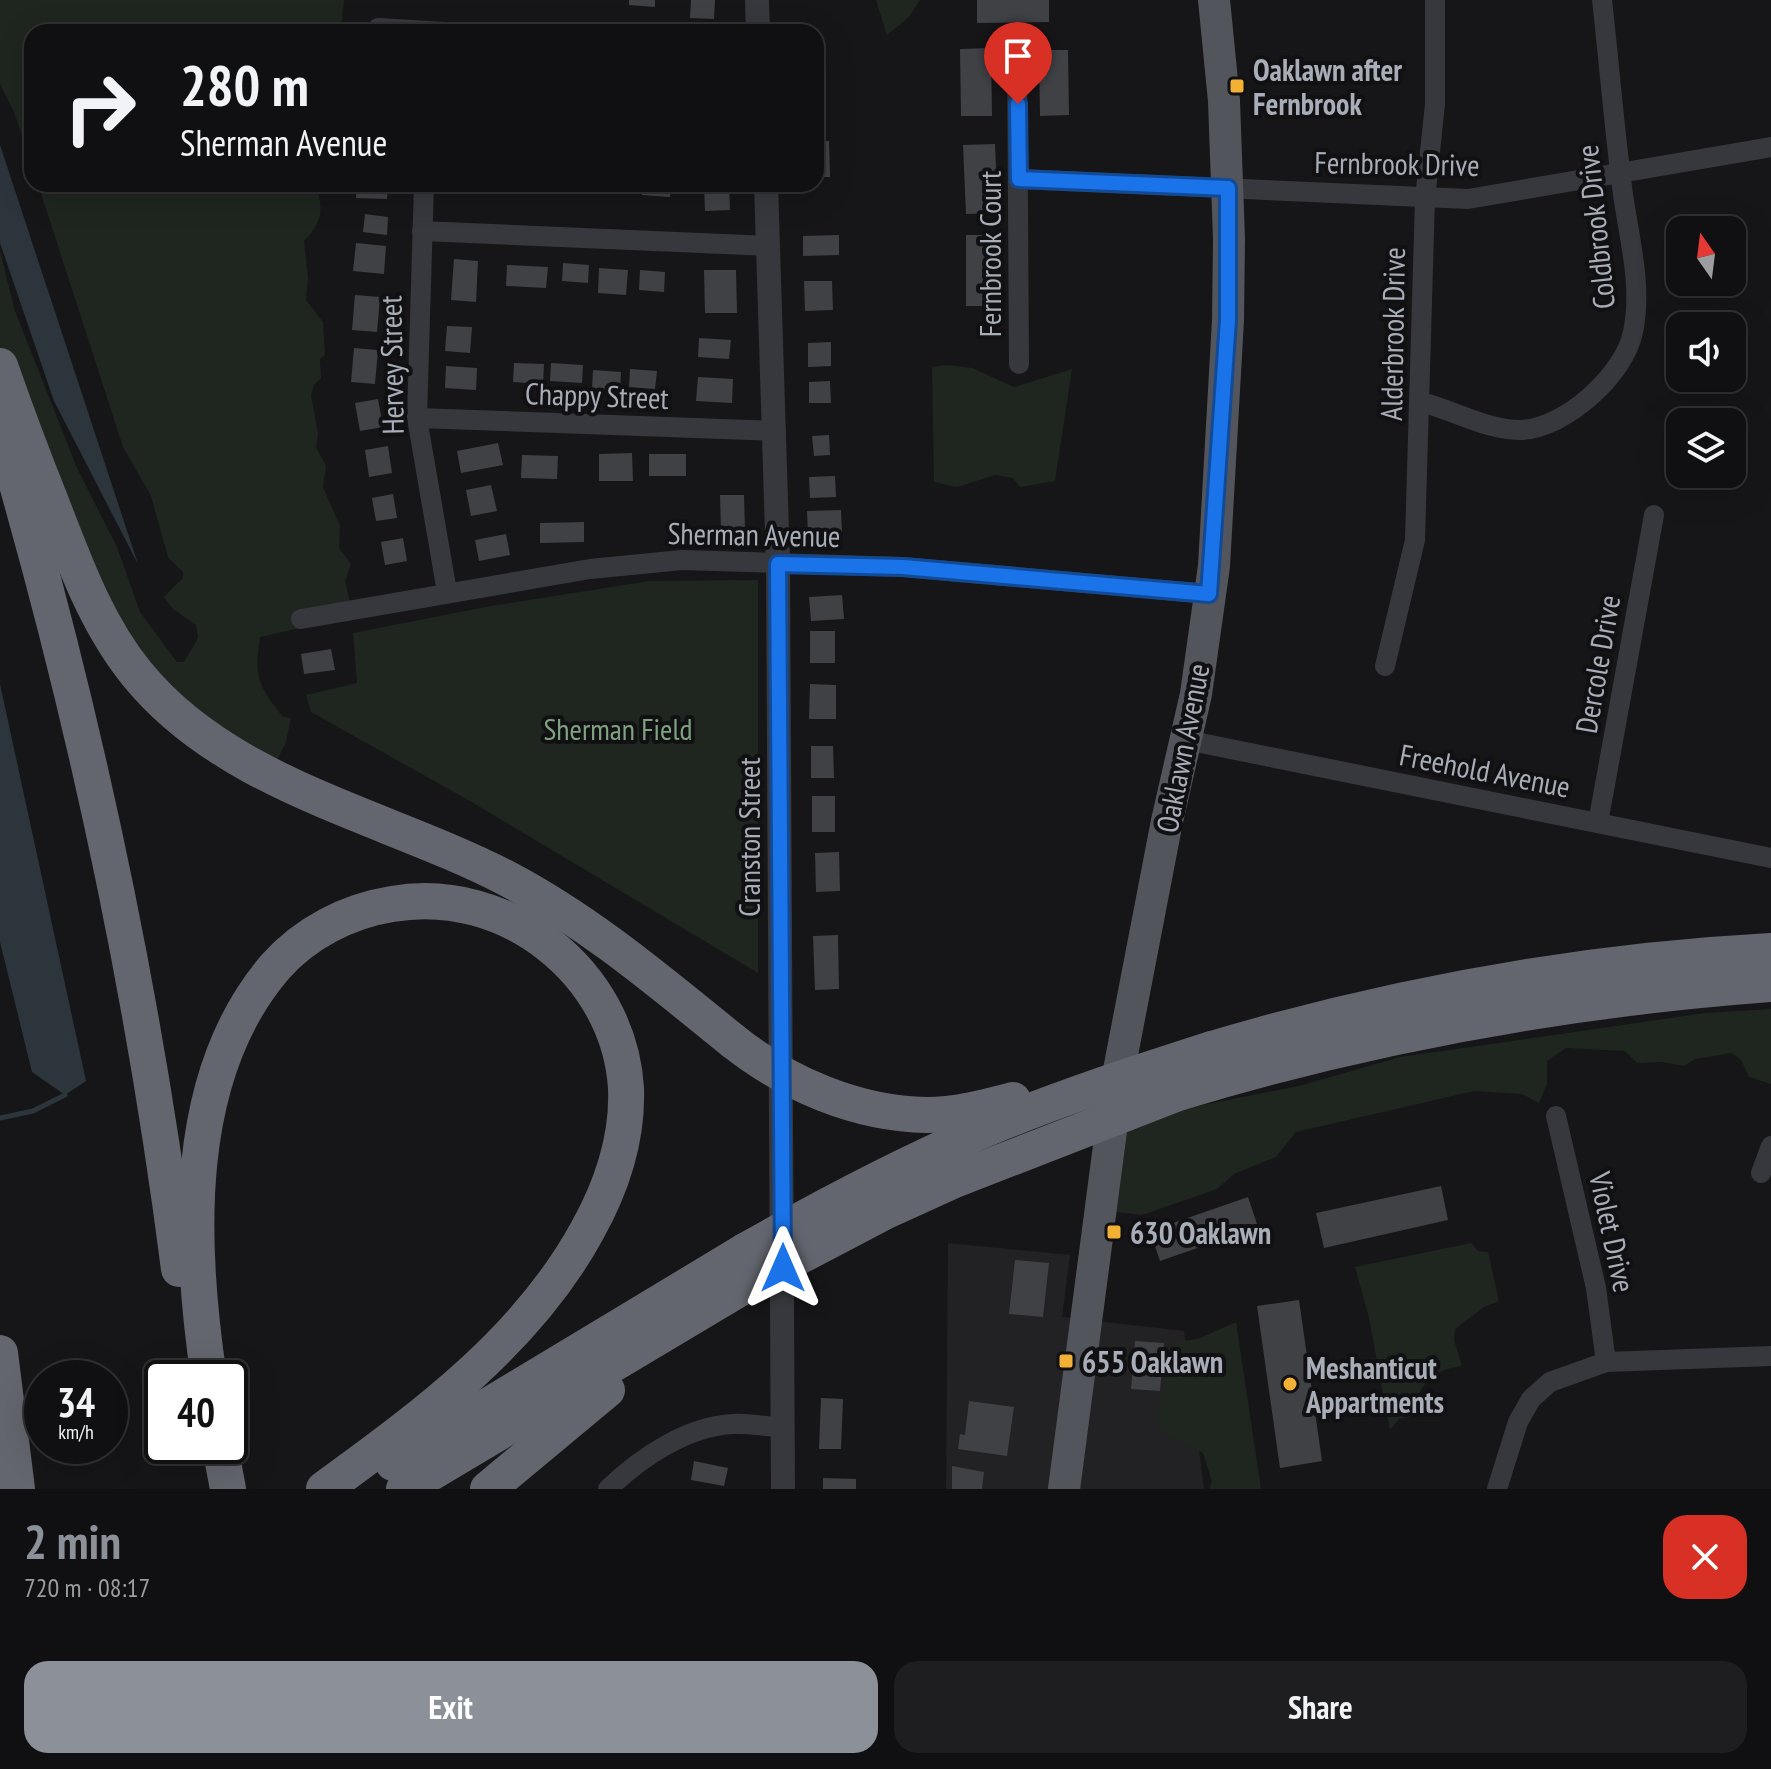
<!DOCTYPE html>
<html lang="en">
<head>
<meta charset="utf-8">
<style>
	body { margin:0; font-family:"PT Sans Narrow",sans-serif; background:#1e1e20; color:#f1f3f6; height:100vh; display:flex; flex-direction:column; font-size:30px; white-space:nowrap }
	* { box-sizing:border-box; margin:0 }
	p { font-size:26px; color:#9c9d9f }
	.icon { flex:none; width:44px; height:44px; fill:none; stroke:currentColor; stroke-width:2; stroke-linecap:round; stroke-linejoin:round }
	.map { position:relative; height:1489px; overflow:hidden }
	.details { display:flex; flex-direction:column; background:#101012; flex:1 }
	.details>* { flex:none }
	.guide { position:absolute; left:24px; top:24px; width:800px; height:168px; border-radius:24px; box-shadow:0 8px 32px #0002,0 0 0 2px #303032; background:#101012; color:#f1f3f6; overflow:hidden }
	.needle { width:52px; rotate:346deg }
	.fabs { position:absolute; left:1666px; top:216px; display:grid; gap:16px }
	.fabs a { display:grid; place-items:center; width:80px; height:80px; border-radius:16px; background:#101012; box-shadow:0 8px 32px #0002,0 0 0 2px #303032; font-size:40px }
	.speed { position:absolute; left:24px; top:1360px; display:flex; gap:16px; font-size:40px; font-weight:700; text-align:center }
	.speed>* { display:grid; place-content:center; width:104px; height:104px; border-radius:50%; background:#101012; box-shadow:0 8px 32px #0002,0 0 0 2px #303032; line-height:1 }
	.speed small { font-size:20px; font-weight:400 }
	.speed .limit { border:4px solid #111; border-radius:12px; background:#fff; color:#111 }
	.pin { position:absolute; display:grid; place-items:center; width:68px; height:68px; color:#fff; margin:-82px -34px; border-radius:50% 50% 50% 0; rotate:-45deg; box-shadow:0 0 8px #0007 }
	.pin .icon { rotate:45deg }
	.me { position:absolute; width:88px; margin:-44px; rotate:0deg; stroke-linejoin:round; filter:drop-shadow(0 0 6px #0008) }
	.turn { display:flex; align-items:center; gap:28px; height:168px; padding:0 24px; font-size:36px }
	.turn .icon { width:104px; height:104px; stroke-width:2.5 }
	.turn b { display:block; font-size:56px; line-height:68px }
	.round { display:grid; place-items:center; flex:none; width:84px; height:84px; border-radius:24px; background:#1e1e20 }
	.head { display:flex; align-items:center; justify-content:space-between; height:136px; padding:0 24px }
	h1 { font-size:48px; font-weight:800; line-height:60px; color:#8c9099 }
	.button { display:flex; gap:16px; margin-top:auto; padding:16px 24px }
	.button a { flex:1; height:92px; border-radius:24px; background:#8c9099; color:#fff; font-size:32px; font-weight:800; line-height:92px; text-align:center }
	.button a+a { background:#1e1e20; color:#f1f3f6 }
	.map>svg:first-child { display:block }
	.built { fill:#222225 }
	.green { fill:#1e261f }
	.water { fill:#2c353c }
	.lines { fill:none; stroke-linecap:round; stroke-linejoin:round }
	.stream { stroke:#2c353c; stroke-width:5 }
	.building { fill:#404145 }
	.minor { stroke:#37383d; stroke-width:20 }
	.tertiary { stroke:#37383d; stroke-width:24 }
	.primary { stroke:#53555c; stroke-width:32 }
	.motorway { stroke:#63666e; stroke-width:36 }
	.motorway-bridge { stroke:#63666e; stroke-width:36 }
	.route-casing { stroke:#114b97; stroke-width:20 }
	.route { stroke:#1a73e8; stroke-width:14 }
	.poi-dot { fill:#f2b134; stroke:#111113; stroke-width:3 }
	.labels { text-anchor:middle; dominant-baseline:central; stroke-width:8; stroke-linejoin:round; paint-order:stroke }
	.poi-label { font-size:30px; font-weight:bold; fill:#a8adb8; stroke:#111113; text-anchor:start }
	.street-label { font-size:30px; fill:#a8adb8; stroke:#111113 }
	.park-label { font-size:30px; fill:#7fa381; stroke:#111113 }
</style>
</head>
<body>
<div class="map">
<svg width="1771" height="1489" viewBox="0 0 1771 1489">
	<rect width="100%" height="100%" fill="#161618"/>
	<path class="built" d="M 948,1243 L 1070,1255 L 1062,1317 L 1184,1331 L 1204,1489 L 946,1489 Z"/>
	<g class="green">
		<path d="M 0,0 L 344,0 L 341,32 L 32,32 L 32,166 L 14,112 L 0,84 Z"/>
		<path d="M 876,0 L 920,0 L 909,17 L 887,35 Z"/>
		<path d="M 38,184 L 315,184 C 324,209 323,222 304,241 L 308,278 L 306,300 L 323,322 L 325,355 L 320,359 L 321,378 L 314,385 L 311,395 L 318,434 L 316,447 L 326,466 L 323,487 L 340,526 L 339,548 L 351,564 L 345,581 L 353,616 L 260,637 C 254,678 258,685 283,717 L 291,718 L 286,742 L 271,772 L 128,660 L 0,354 L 0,251 L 15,311 L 77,468 L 117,547 L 140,612 L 177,662 L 184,662 L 198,638 L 196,625 L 173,609 L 164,597 L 183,578 L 183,572 L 168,557 L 151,496 L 123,447 Z"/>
		<path d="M 947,365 L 972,368 L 1014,387 L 1072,369 L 1055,481 L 1020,487 L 1013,478 L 995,475 L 957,487 L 934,482 L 932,367 Z"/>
		<path d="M 758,580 L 758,973 L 470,801 L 311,712 L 306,695 L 357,683 L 353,633 L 491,606 L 650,581 Z"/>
		<path d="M 1771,1009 L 1771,1084 L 1749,1077 L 1741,1060 L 1732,1053 L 1695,1059 L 1684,1066 L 1661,1062 L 1637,1063 L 1625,1051 L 1566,1048 L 1547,1061 L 1547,1084 L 1539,1103 L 1522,1094 L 1474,1091 L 1296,1132 L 1276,1157 L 1234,1174 L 1217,1189 L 1142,1215 L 1101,1210 L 1111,1133 L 1132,1119 L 1299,1086 L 1400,1057 L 1706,1013 Z"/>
		<path d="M 1471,1243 L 1478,1251 L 1488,1252 L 1499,1301 L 1484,1307 L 1455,1329 L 1454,1340 L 1462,1366 C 1430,1370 1419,1385 1412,1416 L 1399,1419 L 1390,1430 L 1369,1318 L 1355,1267 Z"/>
		<path d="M 1236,1322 L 1261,1489 L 1209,1489 L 1212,1481 L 1203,1453 L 1166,1435 L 1158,1418 L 1169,1351 L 1176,1342 L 1198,1339 Z"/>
	</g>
	<g class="water">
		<path d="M 0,145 L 138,564 L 54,401 L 0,243 Z"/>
		<path d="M 0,684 L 86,1081 L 65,1095 L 32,1072 L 0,942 Z"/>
	</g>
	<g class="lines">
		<path class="stream" d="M 0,1118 L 33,1111 L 65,1095"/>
	</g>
	<g class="building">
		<path d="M 629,0 L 655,0 L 655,7 L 629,5 Z"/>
		<path d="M 691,0 L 715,0 L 714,19 L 690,18 Z"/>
		<path d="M 977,0 L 1049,0 L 1049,22 L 977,23 Z"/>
		<path d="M 991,48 L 992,116 L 961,116 L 960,49 Z"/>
		<path d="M 1039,50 L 1068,50 L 1069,115 L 1040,116 Z"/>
		<path d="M 816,96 L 825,96 L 826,123 L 816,123 Z"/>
		<path d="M 816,141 L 829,141 L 830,177 L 816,177 Z"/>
		<path d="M 995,144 L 998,213 L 966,214 L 963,145 Z"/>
		<path d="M 357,184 L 388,184 L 387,199 L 356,198 Z"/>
		<path d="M 530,184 L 553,184 L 553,192 L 530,190 Z"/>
		<path d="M 566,184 L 588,184 L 587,193 L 565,191 Z"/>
		<path d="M 607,184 L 632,184 L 631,194 L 606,192 Z"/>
		<path d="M 643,184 L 671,184 L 670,197 L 642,195 Z"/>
		<path d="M 729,185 L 730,210 L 705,211 L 704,186 Z"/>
		<path d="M 365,214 L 388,217 L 387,235 L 363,232 Z"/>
		<path d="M 839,235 L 839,255 L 803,256 L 803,236 Z"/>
		<rect x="966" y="235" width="29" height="71"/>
		<path d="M 356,243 L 386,246 L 384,274 L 353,271 Z"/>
		<path d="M 454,259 L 478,261 L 476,302 L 451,300 Z"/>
		<path d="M 563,263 L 589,265 L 588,283 L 562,281 Z"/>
		<path d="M 507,265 L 548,267 L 546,288 L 506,286 Z"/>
		<path d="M 599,268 L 628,270 L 626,295 L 598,293 Z"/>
		<path d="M 640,270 L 665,272 L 664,292 L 639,290 Z"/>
		<path d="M 704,270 L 736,270 L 737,313 L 705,313 Z"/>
		<path d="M 804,281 L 832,281 L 833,310 L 805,311 Z"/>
		<path d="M 355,295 L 380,297 L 377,332 L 352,330 Z"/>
		<path d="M 447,326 L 472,327 L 470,353 L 445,351 Z"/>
		<path d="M 699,338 L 731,340 L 729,359 L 698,357 Z"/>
		<path d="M 831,342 L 831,366 L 808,367 L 808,343 Z"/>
		<path d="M 354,348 L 378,350 L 375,384 L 351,382 Z"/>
		<path d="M 514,363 L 544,364 L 543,384 L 513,382 Z"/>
		<path d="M 551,363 L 583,365 L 582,383 L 550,381 Z"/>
		<path d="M 446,366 L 477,368 L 476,390 L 445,388 Z"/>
		<path d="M 630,369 L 657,371 L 655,389 L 629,387 Z"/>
		<path d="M 593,370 L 621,372 L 620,391 L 592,389 Z"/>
		<path d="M 698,377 L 733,379 L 732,403 L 696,401 Z"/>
		<path d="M 830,381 L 831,403 L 809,403 L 809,382 Z"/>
		<path d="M 378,399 L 383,427 L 360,431 L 355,403 Z"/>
		<path d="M 829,435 L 830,455 L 814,456 L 812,436 Z"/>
		<path d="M 498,443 L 503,465 L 461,473 L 457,451 Z"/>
		<path d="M 388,446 L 392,473 L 369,477 L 365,450 Z"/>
		<path d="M 632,453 L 633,481 L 599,481 L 599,454 Z"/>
		<rect x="649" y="454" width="37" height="22"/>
		<path d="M 522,455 L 558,456 L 557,479 L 521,478 Z"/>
		<path d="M 835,476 L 836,497 L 810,498 L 809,477 Z"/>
		<path d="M 491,485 L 497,511 L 471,516 L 466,490 Z"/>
		<path d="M 393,494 L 397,518 L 376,521 L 372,498 Z"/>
		<path d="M 720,495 L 744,495 L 745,531 L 721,532 Z"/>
		<path d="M 841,510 L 842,533 L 808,534 L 807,511 Z"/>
		<path d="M 584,522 L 584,542 L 540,543 L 540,523 Z"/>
		<path d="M 506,534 L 510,555 L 479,561 L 475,540 Z"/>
		<path d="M 403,538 L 407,561 L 385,565 L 381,542 Z"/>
		<path d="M 842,595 L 844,619 L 811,621 L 809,597 Z"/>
		<rect x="810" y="631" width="25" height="32"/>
		<path d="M 331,649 L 335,670 L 304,674 L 301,654 Z"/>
		<path d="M 810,684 L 836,685 L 836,719 L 809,719 Z"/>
		<path d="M 811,746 L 833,746 L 834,778 L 811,778 Z"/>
		<rect x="812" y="796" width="23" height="36"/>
		<path d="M 839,852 L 840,891 L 816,892 L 815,853 Z"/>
		<path d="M 838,935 L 839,989 L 815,990 L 813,936 Z"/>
		<path d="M 1441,1186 L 1448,1220 L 1324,1248 L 1316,1213 Z"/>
		<path d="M 1248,1197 L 1258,1227 L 1160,1261 L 1150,1231 Z"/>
		<path d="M 1015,1260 L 1049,1263 L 1043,1317 L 1009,1314 Z"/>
		<path d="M 1299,1300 L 1322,1461 L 1280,1468 L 1257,1306 Z"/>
		<path d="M 1135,1341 L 1164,1343 L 1160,1391 L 1131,1389 Z"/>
		<path d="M 821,1398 L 843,1399 L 841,1449 L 819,1449 Z"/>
		<path d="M 969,1401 L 1014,1407 L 1007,1456 L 958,1449 L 960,1434 L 965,1435 Z"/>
		<path d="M 694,1461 L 728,1468 L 724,1486 L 691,1480 Z"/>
		<path d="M 952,1466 L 984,1472 L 982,1489 L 952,1489 Z"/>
		<path d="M 823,1478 L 856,1479 L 856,1489 L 823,1489 Z"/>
	</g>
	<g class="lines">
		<g class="minor">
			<path d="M 378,28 L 445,32"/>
			<path d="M 1017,49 L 1019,364"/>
			<path d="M 1019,179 L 1468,199 L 1771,147"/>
			<path d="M 424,184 L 417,418 L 447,592"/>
			<path d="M 422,231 L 769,246"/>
			<path d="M 1421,402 C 1453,410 1486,430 1520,430 C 1565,429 1625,374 1633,332 C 1643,284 1628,235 1622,187 C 1614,125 1609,62 1602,0"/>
			<path d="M 417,418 L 776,431"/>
			<path d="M 301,619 L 590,569 L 682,560 L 903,567 L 1209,594"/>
			<path d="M 1385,666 L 1415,540 L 1425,199 L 1435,104 L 1435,0"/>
			<path d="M 1186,740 L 1771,858"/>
			<path d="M 1598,823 L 1654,515"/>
			<path d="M 1556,1116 L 1596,1288 L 1606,1362"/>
			<path d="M 1761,1173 L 1771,1146"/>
			<path d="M 608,1489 C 640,1458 687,1426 733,1424 C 749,1423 766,1427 782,1427"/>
			<path d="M 1497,1489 L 1518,1422 L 1531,1399 L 1550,1382 L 1606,1362 L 1771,1356"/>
		</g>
		<g class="tertiary">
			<path d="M 757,0 L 758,32"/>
			<path d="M 766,184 L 778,564 L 783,1489"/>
		</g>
		<path class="primary" d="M 1064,1489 L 1119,1070 L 1167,821 L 1196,694 L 1214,566 L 1228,320 L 1229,239 L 1224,101 L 1214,0"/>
		<g class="motorway">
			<path d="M 0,366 C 16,412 33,457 51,502 C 74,561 96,624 137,674 C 228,786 385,815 508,879 C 591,923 661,983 733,1041"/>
			<path d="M 3,436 C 83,709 143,987 179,1269"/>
			<path d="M 1212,1049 C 1394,995 1582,961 1771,951"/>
			<path d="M 1178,1093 C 1372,1034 1568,999 1771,984"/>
			<path d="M 0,1353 L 17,1489"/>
			<path d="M 209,1378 C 189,1244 181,1077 275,967 C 305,933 348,911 392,904 C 506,884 619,972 626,1088 C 628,1138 611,1188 587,1231 C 527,1341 423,1417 324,1489"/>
			<path d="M 220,1446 L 228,1489"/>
			<path d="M 393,1463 L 745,1251"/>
			<path d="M 404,1489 L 749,1283"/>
			<path d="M 488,1489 L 607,1390"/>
		</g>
		<g class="motorway-bridge">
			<path d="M 733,1041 C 787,1084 857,1114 927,1115 C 956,1115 986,1107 1013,1100"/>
			<path d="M 745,1251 C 819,1209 894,1169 972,1135 C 1050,1101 1131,1075 1212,1049"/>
			<path d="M 749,1283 L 886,1211 L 952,1181 L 1178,1093"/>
		</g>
	</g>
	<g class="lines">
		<g class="route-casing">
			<path id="route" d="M 783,1268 L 778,564 L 903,567 L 1209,594 L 1228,320 L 1228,188 L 1019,179 L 1018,104"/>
		</g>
		<use href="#route" class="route"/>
	</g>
	<g class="poi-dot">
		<rect x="1229" y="78" width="16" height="16" rx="4"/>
		<rect x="1106" y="1224" width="16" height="16" rx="4"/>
		<rect x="1058" y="1353" width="16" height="16" rx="4"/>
		<circle cx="1290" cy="1384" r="8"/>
	</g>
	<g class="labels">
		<g class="poi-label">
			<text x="1253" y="69">Oaklawn after<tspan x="1253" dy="34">Fernbrook</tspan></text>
			<text x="1130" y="1232">630 Oaklawn</text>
			<text x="1082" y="1361">655 Oaklawn</text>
			<text x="1306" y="1367">Meshanticut<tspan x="1306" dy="34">Appartments</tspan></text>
		</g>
		<g class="street-label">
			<text transform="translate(1397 163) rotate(1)">Fernbrook Drive</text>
			<text transform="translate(1595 227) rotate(-96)">Coldbrook Drive</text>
			<text transform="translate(989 254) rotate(-90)">Fernbrook Court</text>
			<text transform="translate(1392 334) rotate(-89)">Alderbrook Drive</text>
			<text transform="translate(391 365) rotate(-91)">Hervey Street</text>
			<text transform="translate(597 395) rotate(2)">Chappy Street</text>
			<text transform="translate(754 534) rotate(1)">Sherman Avenue</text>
			<text transform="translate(1597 664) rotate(-80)">Dercole Drive</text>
			<text transform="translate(1182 748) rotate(-79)">Oaklawn Avenue</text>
			<text transform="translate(1485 770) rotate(11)">Freehold Avenue</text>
			<text transform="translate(748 837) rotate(-90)">Cranston Street</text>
			<text transform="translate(1613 1232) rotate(78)">Violet Drive</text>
		</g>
		<g class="park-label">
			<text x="618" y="728">Sherman Field</text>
		</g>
	</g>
</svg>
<div class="fabs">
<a><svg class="needle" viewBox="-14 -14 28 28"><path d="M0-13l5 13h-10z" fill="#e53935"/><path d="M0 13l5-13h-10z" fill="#9c9d9f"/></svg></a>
<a><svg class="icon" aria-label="sound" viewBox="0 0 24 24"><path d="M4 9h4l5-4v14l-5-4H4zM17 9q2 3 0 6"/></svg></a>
<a><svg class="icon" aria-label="layers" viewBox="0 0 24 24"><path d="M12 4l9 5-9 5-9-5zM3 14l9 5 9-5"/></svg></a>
</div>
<div class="speed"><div>34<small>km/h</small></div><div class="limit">40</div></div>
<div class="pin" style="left:1018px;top:104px;background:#d93025"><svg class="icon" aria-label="arrive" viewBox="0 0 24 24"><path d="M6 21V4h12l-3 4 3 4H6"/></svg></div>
<svg class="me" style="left:783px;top:1268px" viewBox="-20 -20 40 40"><path d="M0-17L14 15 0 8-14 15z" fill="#1a73e8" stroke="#fff" stroke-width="4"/></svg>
<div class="guide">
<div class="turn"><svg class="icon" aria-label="right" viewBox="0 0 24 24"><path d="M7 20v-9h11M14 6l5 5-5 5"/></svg><div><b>280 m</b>Sherman Avenue</div></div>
</div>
</div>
<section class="details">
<div class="head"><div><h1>2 min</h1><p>720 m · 08:17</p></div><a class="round" style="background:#d93025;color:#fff"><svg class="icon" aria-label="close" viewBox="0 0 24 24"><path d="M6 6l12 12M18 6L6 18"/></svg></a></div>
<div class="button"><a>Exit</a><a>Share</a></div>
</section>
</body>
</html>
